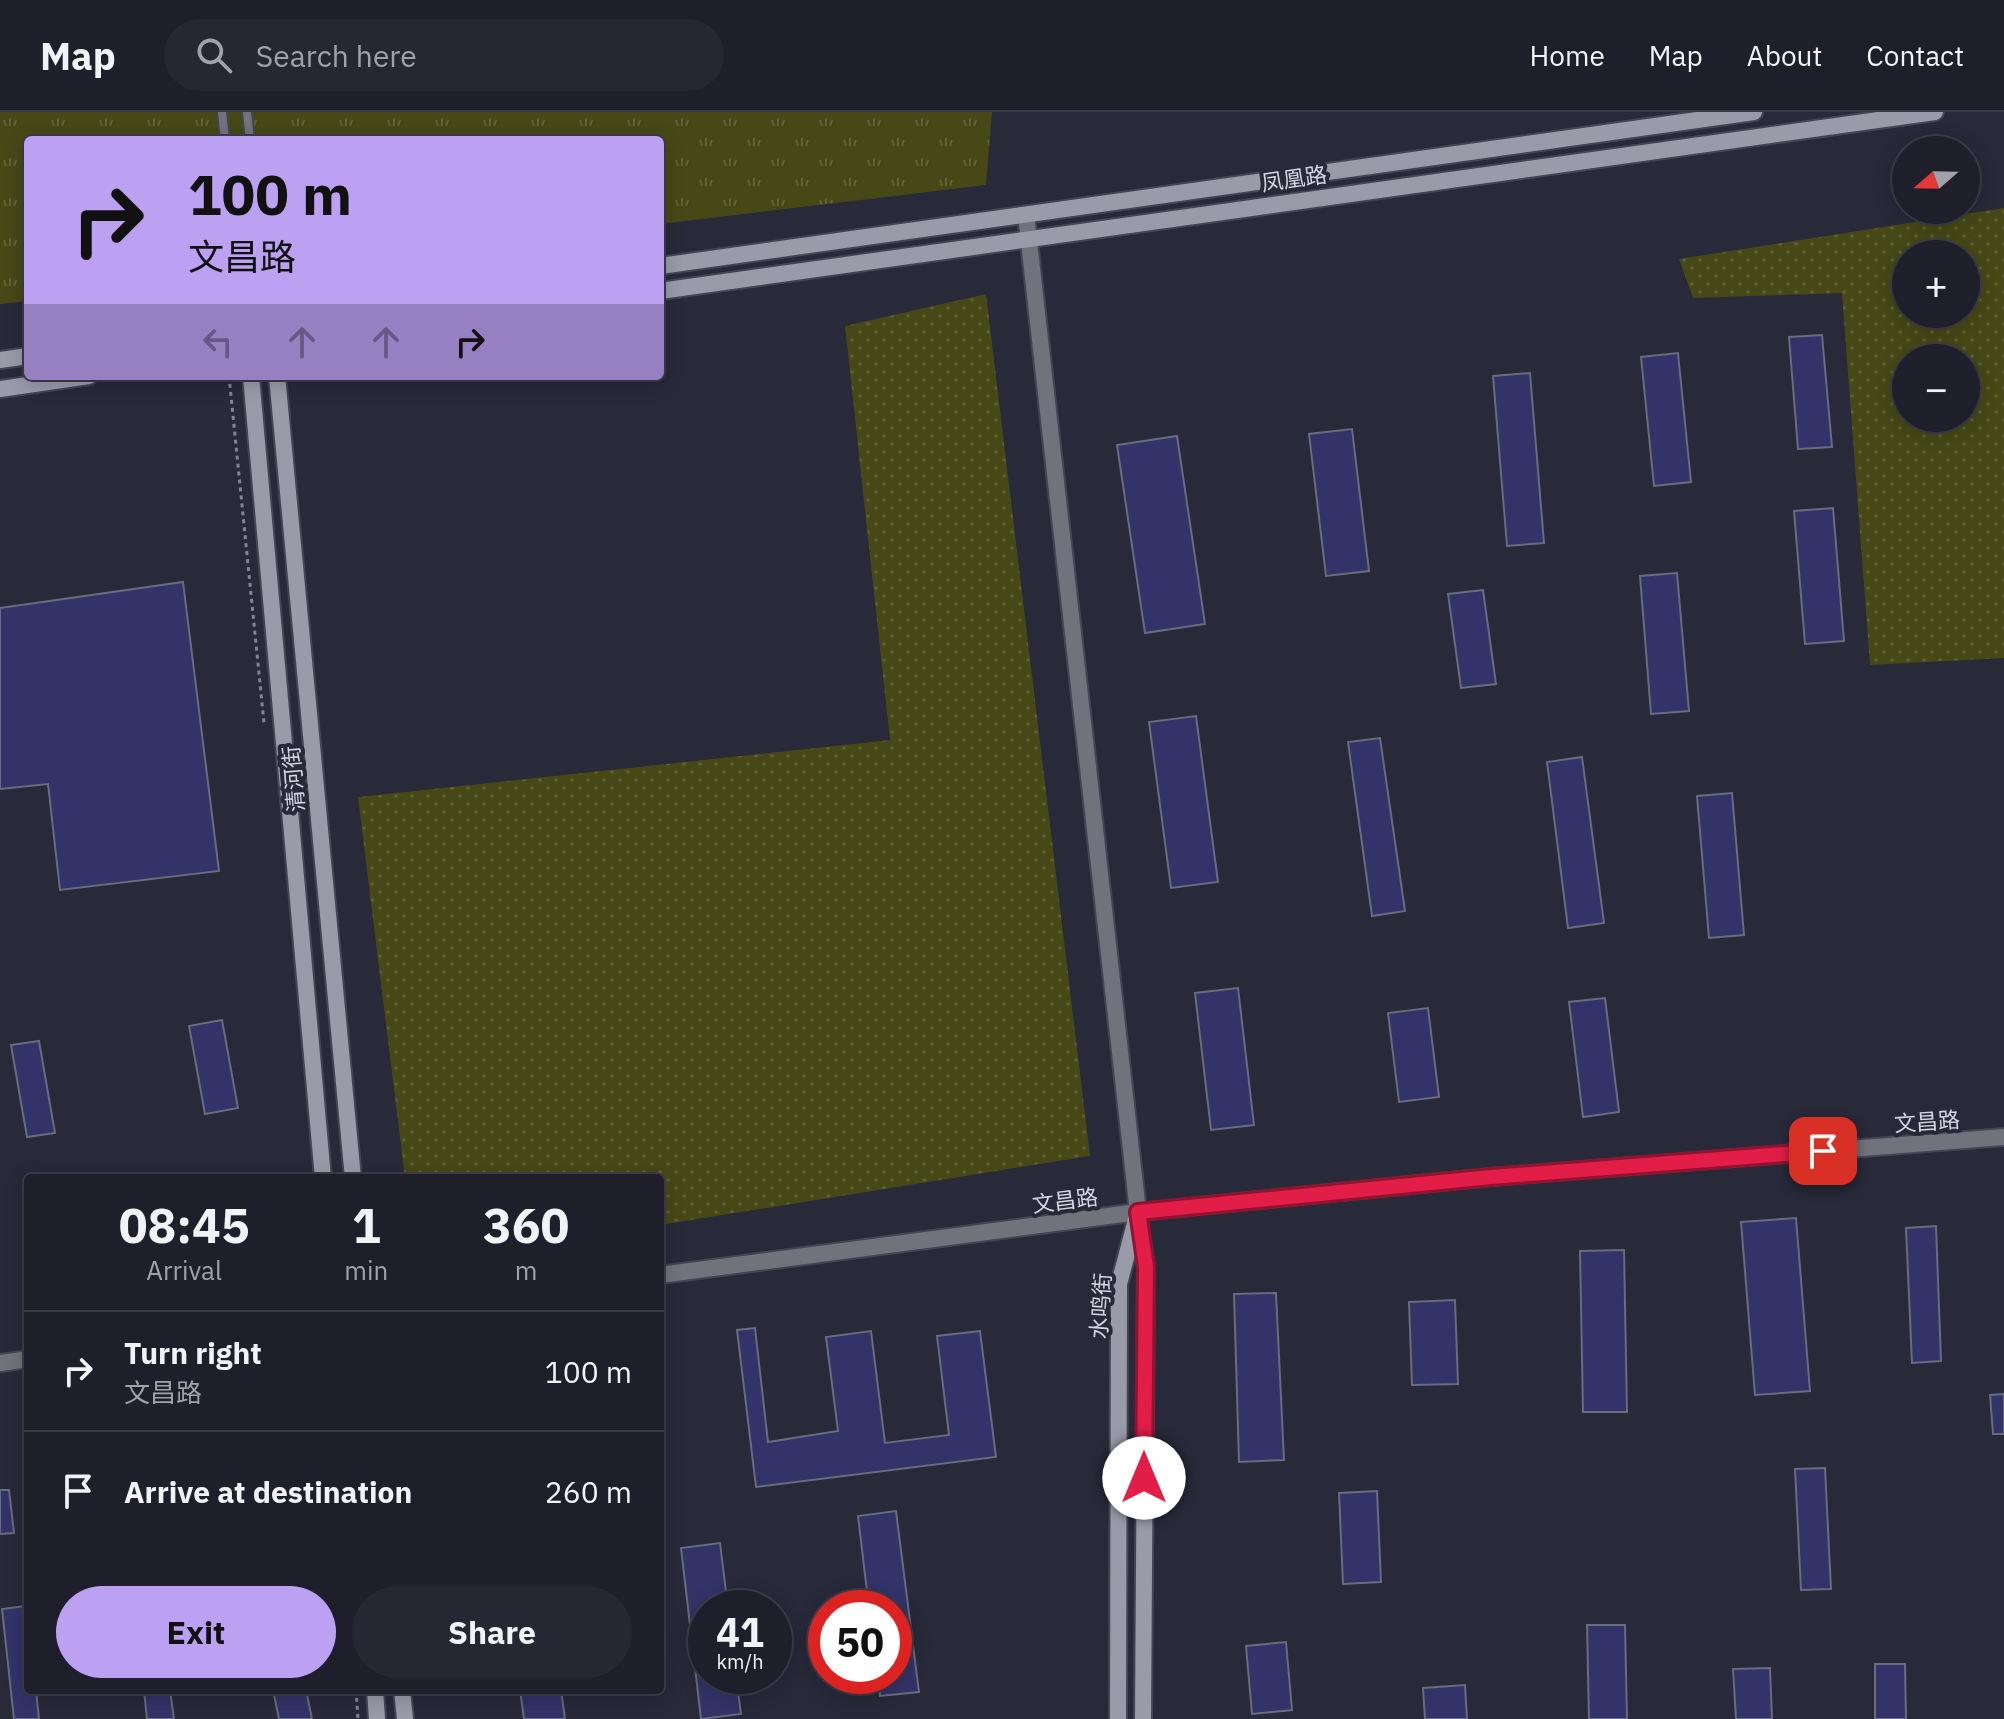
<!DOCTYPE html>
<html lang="en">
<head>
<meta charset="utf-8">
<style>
	body { margin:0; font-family:"IBM Plex Sans","Noto Sans SC",sans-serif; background:#262733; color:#f1f3f6; height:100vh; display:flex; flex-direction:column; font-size:30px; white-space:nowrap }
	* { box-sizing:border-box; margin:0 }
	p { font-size:26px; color:#a1a2a9 }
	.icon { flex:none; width:44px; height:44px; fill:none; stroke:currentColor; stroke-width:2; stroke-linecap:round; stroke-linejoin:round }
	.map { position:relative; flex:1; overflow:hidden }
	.side { position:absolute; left:24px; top:1062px; width:640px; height:520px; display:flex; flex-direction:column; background:#1e1f2b; border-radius:8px; box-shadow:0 4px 20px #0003,0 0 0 2px #3c3d47 }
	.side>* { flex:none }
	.hud { position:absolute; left:24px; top:24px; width:640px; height:244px; border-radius:8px; box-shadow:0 4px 20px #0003,0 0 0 2px #3c3d47; background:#bca0f2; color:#111; overflow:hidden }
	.needle { width:52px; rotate:250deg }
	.fabs { position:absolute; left:1892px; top:24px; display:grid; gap:16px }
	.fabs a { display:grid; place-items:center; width:88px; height:88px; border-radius:50%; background:#1e1f2b; box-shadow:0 4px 20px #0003,0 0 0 2px #3c3d47; font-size:40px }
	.speed { position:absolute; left:688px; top:1478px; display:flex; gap:16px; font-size:40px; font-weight:700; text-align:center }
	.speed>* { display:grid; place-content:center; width:104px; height:104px; border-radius:50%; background:#1e1f2b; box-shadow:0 4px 20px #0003,0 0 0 2px #3c3d47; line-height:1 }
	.speed small { font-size:20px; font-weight:400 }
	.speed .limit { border:12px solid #d22; background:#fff; color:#111 }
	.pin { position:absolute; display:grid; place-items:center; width:68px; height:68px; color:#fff; margin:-34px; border-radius:16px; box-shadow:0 4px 12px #0006 }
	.me { position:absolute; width:88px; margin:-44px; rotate:0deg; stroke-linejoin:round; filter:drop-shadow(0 0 6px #0008) }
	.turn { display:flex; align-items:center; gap:28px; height:168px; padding:0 32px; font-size:36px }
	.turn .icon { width:104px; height:104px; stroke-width:2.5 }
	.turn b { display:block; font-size:56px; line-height:68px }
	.lanes { display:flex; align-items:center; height:76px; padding:0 32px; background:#0003; justify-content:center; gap:40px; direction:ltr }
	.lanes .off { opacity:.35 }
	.eta { display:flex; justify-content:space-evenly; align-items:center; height:136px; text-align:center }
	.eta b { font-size:48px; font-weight:700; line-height:56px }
	.cta { display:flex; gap:16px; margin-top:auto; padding:16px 32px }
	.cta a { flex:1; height:92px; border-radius:48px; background:#bca0f2; color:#111; font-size:32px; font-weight:700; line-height:92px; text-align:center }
	.cta a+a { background:#262733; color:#f1f3f6 }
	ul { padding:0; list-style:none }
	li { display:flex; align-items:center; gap:24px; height:120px; padding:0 32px; border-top:2px solid #3c3d47 }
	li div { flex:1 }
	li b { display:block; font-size:30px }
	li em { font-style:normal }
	header { display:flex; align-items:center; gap:48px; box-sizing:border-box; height:112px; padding:0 40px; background:#1e1f2b; border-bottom:2px solid #3c3d47 }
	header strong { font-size:38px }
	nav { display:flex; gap:44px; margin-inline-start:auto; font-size:28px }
	.search { width:560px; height:72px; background:#262733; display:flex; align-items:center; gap:20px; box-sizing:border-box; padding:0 28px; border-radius:44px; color:#a1a2a9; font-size:30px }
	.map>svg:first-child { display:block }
	.grass { fill:url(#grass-dots); fill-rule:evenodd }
	.park { fill:url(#park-tufts) }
	.building { fill:#323368; stroke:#696b7e; stroke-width:2 }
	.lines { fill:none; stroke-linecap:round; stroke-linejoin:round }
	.service-casing { stroke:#444554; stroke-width:12 }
	.tertiary-casing { stroke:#444554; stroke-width:20 }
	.secondary-casing { stroke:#444554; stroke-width:20 }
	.path { stroke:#838592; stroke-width:3; stroke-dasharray:4 4; stroke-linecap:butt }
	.service { stroke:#71727b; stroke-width:8 }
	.tertiary { stroke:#71727b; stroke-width:16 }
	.secondary { stroke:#999ba9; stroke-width:16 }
	.route-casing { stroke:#92132f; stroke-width:20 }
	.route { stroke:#e11d48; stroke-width:14 }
	.labels { text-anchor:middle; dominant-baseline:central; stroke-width:8; stroke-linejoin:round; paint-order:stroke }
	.street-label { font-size:22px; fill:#d4d6e0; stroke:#282939 }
</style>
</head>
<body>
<header>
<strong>Map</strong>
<div class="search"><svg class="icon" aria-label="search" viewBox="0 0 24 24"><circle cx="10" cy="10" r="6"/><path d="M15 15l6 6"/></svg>Search here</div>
<nav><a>Home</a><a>Map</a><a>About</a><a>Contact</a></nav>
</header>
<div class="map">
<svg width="2004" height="1607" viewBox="0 0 2004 1607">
	<defs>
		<pattern id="grass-dots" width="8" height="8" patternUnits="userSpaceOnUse" patternTransform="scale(2)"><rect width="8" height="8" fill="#464816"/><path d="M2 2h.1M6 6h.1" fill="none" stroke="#606238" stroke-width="1.8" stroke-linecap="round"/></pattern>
		<pattern id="park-tufts" width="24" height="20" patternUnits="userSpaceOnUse" patternTransform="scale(2)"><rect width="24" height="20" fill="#464816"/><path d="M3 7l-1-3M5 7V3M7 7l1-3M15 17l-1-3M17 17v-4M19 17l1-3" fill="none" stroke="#606238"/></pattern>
	</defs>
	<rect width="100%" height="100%" fill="#282939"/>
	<g class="grass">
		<path d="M 2004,96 L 2004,546 L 1870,553 L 1842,181 L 1693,186 L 1679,147 ZM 1906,142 L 1966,142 L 1966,202 L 1906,202 ZM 1906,246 L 1966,246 L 1966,306 L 1906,306 Z"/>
		<path d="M 986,182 L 1090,1044 L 660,1113 L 660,1066 L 405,1066 L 358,685 L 890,628 L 845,214 Z"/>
	</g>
	<path class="park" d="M 0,0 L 992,0 L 986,73 L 660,112 L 660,28 L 28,28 L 28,189 L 0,192 Z"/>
	<g class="building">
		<path d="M 1822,223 L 1832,335 L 1798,337 L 1789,225 Z"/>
		<path d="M 1678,241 L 1691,370 L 1654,374 L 1641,245 Z"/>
		<path d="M 1530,261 L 1544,431 L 1507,434 L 1493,264 Z"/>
		<path d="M 1352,317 L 1369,459 L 1326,464 L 1309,322 Z"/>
		<path d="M 1177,324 L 1205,512 L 1145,521 L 1117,333 Z"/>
		<path d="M 1833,396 L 1844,529 L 1805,532 L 1794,399 Z"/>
		<path d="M 1677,461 L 1689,599 L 1651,602 L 1640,464 Z"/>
		<path d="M 183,470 L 219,759 L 60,778 L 48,672 L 0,677 L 0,496 Z"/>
		<path d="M 1483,478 L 1496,572 L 1461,576 L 1448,482 Z"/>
		<path d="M 1196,604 L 1218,770 L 1171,776 L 1149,610 Z"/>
		<path d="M 1380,626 L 1405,799 L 1372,804 L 1348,630 Z"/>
		<path d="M 1582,645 L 1604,811 L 1568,816 L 1547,650 Z"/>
		<path d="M 1732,681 L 1744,823 L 1709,826 L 1697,684 Z"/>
		<path d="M 1238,876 L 1254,1013 L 1211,1018 L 1195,881 Z"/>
		<path d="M 1605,886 L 1619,1000 L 1583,1005 L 1569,890 Z"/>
		<path d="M 1428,896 L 1439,985 L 1399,990 L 1388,901 Z"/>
		<path d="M 222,908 L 238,996 L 205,1002 L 189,914 Z"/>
		<path d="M 39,929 L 55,1021 L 27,1025 L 11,933 Z"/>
		<path d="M 1796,1106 L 1810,1279 L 1755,1283 L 1741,1110 Z"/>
		<path d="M 1936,1114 L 1941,1249 L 1912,1251 L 1906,1116 Z"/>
		<path d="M 1624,1138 L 1627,1300 L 1583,1300 L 1580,1139 Z"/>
		<path d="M 1276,1181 L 1284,1348 L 1239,1350 L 1234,1182 Z"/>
		<path d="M 1455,1188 L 1458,1272 L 1412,1273 L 1409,1190 Z"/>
		<path d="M 755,1216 L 768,1330 L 838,1319 L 826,1225 L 871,1219 L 885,1331 L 949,1323 L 937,1224 L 980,1219 L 996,1345 L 756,1375 L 737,1218 Z"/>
		<path d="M 2004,1282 L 2004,1322 L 1993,1322 L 1990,1283 Z"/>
		<path d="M 1825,1356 L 1831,1477 L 1801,1478 L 1795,1357 Z"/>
		<path d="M 0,1378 L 9,1378 L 14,1421 L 0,1422 Z"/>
		<path d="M 1377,1379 L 1381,1470 L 1343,1472 L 1339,1381 Z"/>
		<path d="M 896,1399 L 919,1580 L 880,1584 L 878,1564 L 894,1564 L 894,1496 L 869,1496 L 858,1404 Z"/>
		<path d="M 720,1431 L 728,1496 L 706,1496 L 706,1564 L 736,1564 L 741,1602 L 701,1607 L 681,1436 Z"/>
		<path d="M 26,1494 L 28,1578 L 36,1578 L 39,1607 L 14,1607 L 2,1497 Z"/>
		<path d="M 1587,1513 L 1625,1513 L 1627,1607 L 1589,1607 Z"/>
		<path d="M 1286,1530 L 1292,1598 L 1252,1602 L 1246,1534 Z"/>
		<path d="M 1875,1552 L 1905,1552 L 1906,1607 L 1875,1607 Z"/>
		<path d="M 1770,1556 L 1772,1607 L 1736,1607 L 1733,1557 Z"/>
		<path d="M 1465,1573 L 1467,1607 L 1425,1607 L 1423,1576 Z"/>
		<path d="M 144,1578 L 170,1578 L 174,1607 L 147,1607 Z"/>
		<path d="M 273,1578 L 306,1578 L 312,1607 L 279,1607 Z"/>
		<path d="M 520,1578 L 561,1578 L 565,1607 L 524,1607 Z"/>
	</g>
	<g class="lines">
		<g class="service-casing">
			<g id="service">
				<path d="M 222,0 L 225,28"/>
				<path d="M 247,0 L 250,28"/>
			</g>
		</g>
		<g class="tertiary-casing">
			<g id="tertiary">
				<path d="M 1026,103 L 1138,1100"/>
				<path d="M 660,1163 L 1138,1100 L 1491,1065 L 2004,1025"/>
				<path d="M 0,1251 L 28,1247"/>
			</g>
		</g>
		<g class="secondary-casing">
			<g id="secondary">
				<path d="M 660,154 L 1754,0"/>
				<path d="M 660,179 L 1935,0"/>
				<path d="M 0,248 L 28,244"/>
				<path d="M 251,264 L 323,1066"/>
				<path d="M 277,264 L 353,1066"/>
				<path d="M 0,277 L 89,264"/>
				<path d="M 1139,1109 L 1146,1155 L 1143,1607"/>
				<path d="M 375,1578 L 377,1607"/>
				<path d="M 402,1578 L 405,1607"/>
				<path d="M 1118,1607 L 1119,1172 L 1138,1100"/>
			</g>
		</g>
		<g class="path">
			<path d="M 229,264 L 264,611"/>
			<path d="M 356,1578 L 358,1607"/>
		</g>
		<use href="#service" class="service"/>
		<use href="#tertiary" class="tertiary"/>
		<use href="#secondary" class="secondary"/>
	</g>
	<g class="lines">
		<g class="route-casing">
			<path id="route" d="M 1144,1366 L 1146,1155 L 1138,1100 L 1491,1065 L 1823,1039"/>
		</g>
		<use href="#route" class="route"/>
	</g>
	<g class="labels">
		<g class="street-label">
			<text transform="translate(1294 66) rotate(-8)">凤凰路</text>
			<text transform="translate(293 667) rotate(-95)">清河街</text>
			<text transform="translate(1927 1009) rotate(-4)">文昌路</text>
			<text transform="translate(1065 1088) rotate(-7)">文昌路</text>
			<text transform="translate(1100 1194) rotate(-86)">水鸣街</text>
		</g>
	</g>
</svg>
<div class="fabs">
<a><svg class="needle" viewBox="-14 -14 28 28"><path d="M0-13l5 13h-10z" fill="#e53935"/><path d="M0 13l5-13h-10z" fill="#a1a2a9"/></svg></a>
<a>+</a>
<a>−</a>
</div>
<div class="speed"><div>41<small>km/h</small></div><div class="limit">50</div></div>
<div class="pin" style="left:1823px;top:1039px;background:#d93025"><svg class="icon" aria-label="arrive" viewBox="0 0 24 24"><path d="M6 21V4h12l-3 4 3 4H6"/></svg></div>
<svg class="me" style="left:1144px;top:1366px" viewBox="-20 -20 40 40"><circle r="19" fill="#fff"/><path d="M0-13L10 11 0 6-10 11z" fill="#e11d48"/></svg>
<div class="hud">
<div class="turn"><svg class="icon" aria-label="right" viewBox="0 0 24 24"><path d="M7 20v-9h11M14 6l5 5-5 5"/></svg><div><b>100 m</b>文昌路</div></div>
<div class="lanes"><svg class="icon off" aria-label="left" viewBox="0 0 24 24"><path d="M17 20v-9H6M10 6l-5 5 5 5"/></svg><svg class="icon off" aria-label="ahead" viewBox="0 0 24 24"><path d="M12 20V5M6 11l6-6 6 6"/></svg><svg class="icon off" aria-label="ahead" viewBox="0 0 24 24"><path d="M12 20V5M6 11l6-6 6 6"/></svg><svg class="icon" aria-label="right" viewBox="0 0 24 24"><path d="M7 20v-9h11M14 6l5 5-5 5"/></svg></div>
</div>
<section class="side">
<div class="eta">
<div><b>08:45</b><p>Arrival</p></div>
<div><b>1</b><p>min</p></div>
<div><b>360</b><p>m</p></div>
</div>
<ul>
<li><svg class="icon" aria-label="right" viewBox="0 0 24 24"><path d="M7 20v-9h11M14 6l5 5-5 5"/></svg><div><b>Turn right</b><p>文昌路</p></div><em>100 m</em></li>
<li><svg class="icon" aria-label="arrive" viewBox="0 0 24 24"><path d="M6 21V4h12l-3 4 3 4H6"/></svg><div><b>Arrive at destination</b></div><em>260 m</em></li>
</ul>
<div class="cta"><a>Exit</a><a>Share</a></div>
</section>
</div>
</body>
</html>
